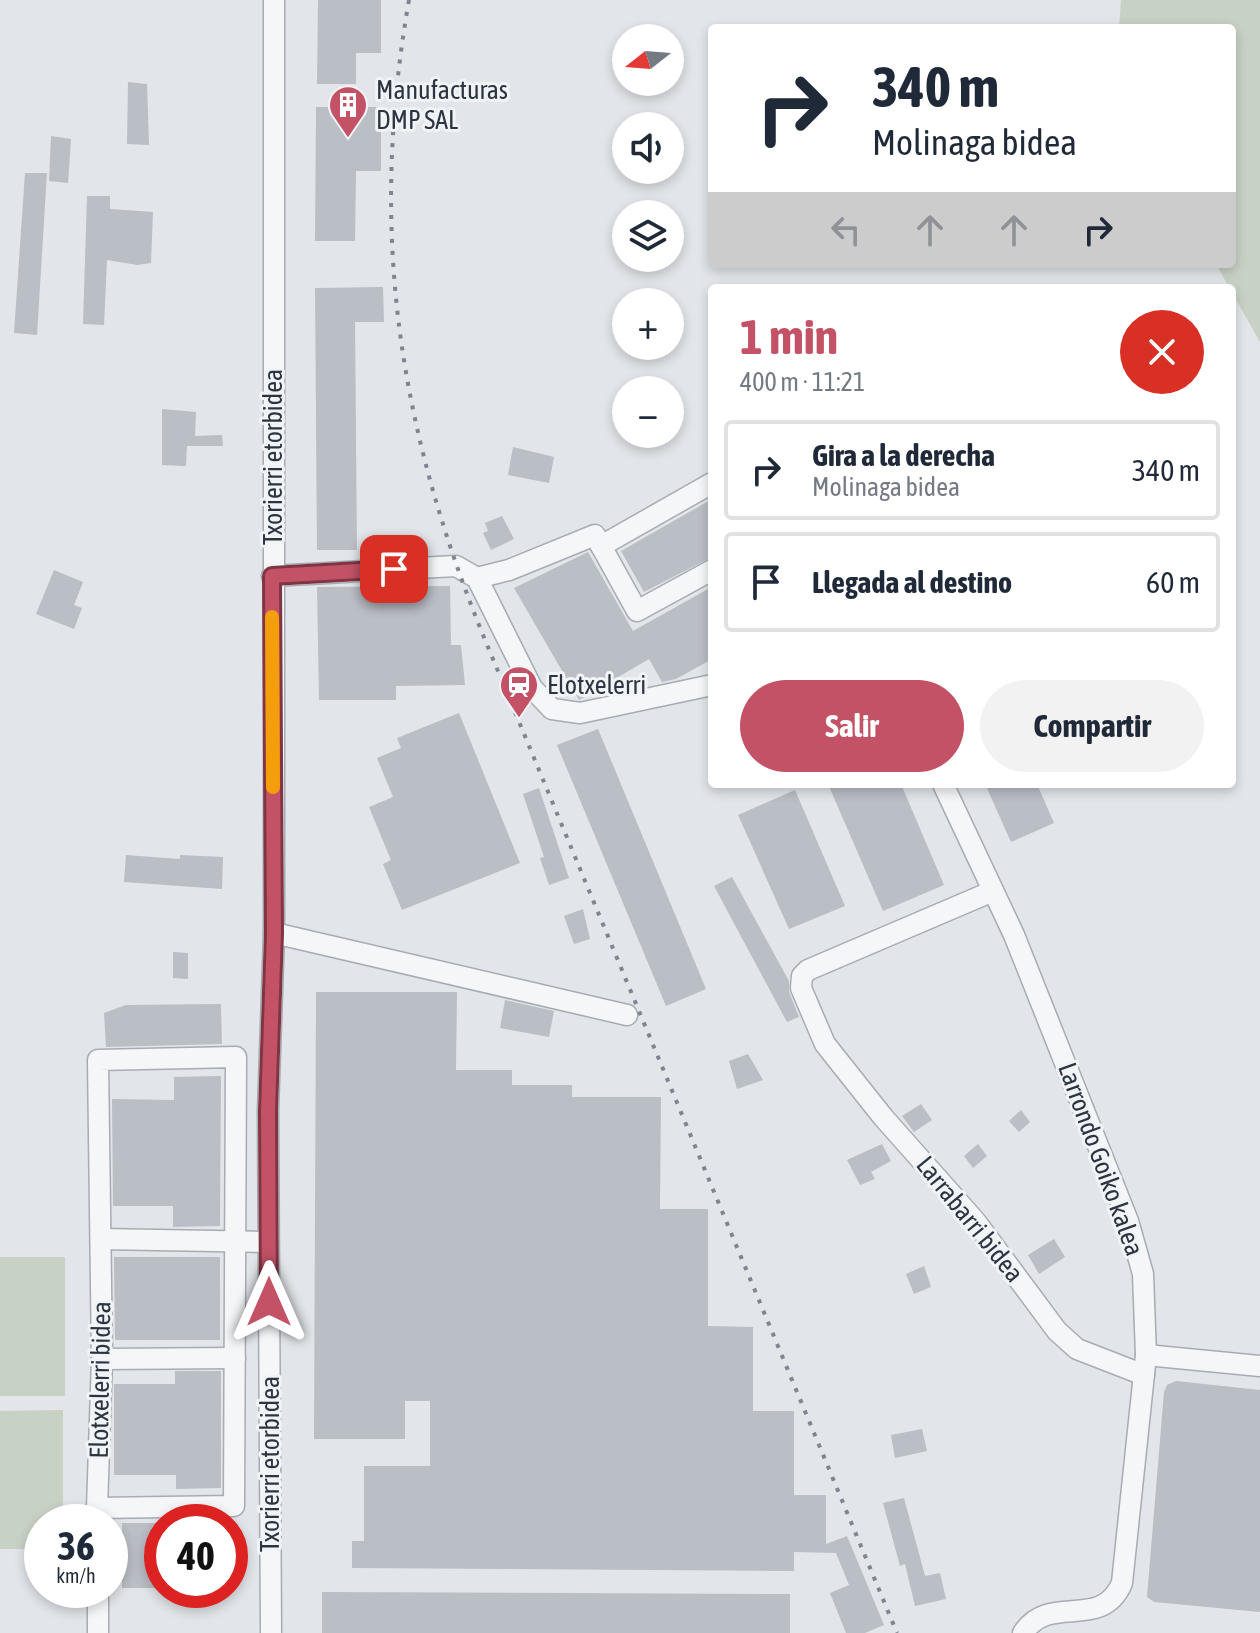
<!DOCTYPE html>
<html lang="es">
<head>
<meta charset="utf-8">
<style>
	body { margin:0; font-family:"Asap Condensed",sans-serif; background:#f2f2f3; color:#1f2937; height:100vh; display:flex; flex-direction:column; font-size:30px; white-space:nowrap }
	* { box-sizing:border-box; margin:0 }
	p { font-size:26px; color:#747a83 }
	.icon { flex:none; width:44px; height:44px; fill:none; stroke:currentColor; stroke-width:2; stroke-linecap:round; stroke-linejoin:round }
	.map { position:relative; flex:1; overflow:hidden }
	.sheet { position:absolute; left:708px; top:284px; width:528px; height:504px; display:flex; flex-direction:column; background:#fff; border-radius:8px; box-shadow:0 4px 12px #0003 }
	.sheet>* { flex:none }
	.top-card { position:absolute; left:708px; top:24px; width:528px; height:244px; border-radius:8px; box-shadow:0 4px 12px #0003; background:#fff; color:#1f2937; overflow:hidden }
	.needle { width:52px; rotate:253deg }
	.tools { position:absolute; left:612px; top:24px; display:grid; gap:16px }
	.tools a { display:grid; place-items:center; width:72px; height:72px; border-radius:50%; background:#fff; box-shadow:0 4px 12px #0003; font-size:40px }
	.speed { position:absolute; left:24px; top:1504px; display:flex; gap:16px; font-size:40px; font-weight:700; text-align:center }
	.speed>* { display:grid; place-content:center; width:104px; height:104px; border-radius:50%; background:#fff; box-shadow:0 4px 12px #0003; line-height:1 }
	.speed small { font-size:20px; font-weight:400 }
	.speed .limit { border:12px solid #d22; background:#fff; color:#111 }
	.pin { position:absolute; display:grid; place-items:center; width:68px; height:68px; color:#fff; margin:-34px; border-radius:16px; box-shadow:0 4px 12px #0006 }
	.me { position:absolute; width:88px; margin:-44px; rotate:0deg; stroke-linejoin:round; filter:drop-shadow(0 0 6px #0008) }
	.turn { display:flex; align-items:center; gap:28px; height:168px; padding:0 32px; font-size:36px }
	.turn .icon { width:104px; height:104px; stroke-width:2.5 }
	.turn b { display:block; font-size:56px; line-height:68px }
	.lanes { display:flex; align-items:center; height:76px; padding:0 32px; background:#0003; justify-content:center; gap:40px; direction:ltr }
	.lanes .off { opacity:.35 }
	.round { display:grid; place-items:center; flex:none; width:84px; height:84px; border-radius:42px; background:#f2f2f3 }
	.summary { display:flex; align-items:center; justify-content:space-between; height:136px; padding:0 32px }
	h1 { font-size:48px; font-weight:700; line-height:60px; color:#c35267 }
	.action { display:flex; gap:16px; margin-top:auto; padding:16px 32px }
	.action a { flex:1; height:92px; border-radius:48px; background:#c35267; color:#fff; font-size:32px; font-weight:700; line-height:92px; text-align:center }
	.action a+a { background:#f2f2f3; color:#1f2937 }
	ul { padding:0; list-style:none }
	li { display:flex; align-items:center; gap:24px; height:100px; margin:0 16px 12px; padding:0 16px; border:4px solid #e0e1e3; border-radius:8px }
	li div { flex:1 }
	li b { display:block; font-size:30px }
	li em { font-style:normal }
	.map>svg:first-child { display:block }
	.green { fill:#c8d2c4 }
	.building { fill:#babec5 }
	.lines { fill:none; stroke-linecap:round; stroke-linejoin:round }
	.minor-casing { stroke:#a7acb3; stroke-width:23 }
	.minor { stroke:#f4f6f8; stroke-width:20 }
	.rail { stroke:#7d8591; stroke-width:4; stroke-dasharray:4 8; stroke-linecap:butt }
	.route-casing { stroke:#7f3543; stroke-width:20 }
	.route { stroke:#c35267; stroke-width:14 }
	.slow { stroke:#f59e0b; stroke-width:14 }
	.labels { text-anchor:middle; dominant-baseline:central; stroke-width:6; stroke-linejoin:round; paint-order:stroke }
	.poi-label { font-size:26px; fill:#2b3440; stroke:#f1f4f7; text-anchor:start }
	.street-label { font-size:26px; fill:#2b3440; stroke:#f1f4f7 }
</style>
</head>
<body>
<div class="map">
<svg width="1260" height="1633" viewBox="0 0 1260 1633">
	<rect width="100%" height="100%" fill="#e2e5e9"/>
	<g class="green">
		<path d="M 1121,0 L 1260,0 L 1260,342 L 1216,264 L 1232,264 L 1232,28 L 1119,28 Z"/>
		<rect x="0" y="1257" width="65" height="139"/>
		<path d="M 63,1410 L 63,1522 L 42,1522 L 42,1549 L 0,1549 L 0,1411 Z"/>
	</g>
	<g class="building">
		<path d="M 318,0 L 381,0 L 381,53 L 356,53 L 356,84 L 317,84 Z"/>
		<path d="M 128,82 L 147,84 L 149,145 L 127,144 Z"/>
		<path d="M 316,107 L 381,107 L 381,171 L 356,171 L 355,241 L 315,241 Z"/>
		<path d="M 51,136 L 71,139 L 68,183 L 49,181 Z"/>
		<path d="M 25,173 L 47,173 L 37,335 L 14,333 Z"/>
		<path d="M 87,196 L 110,196 L 110,209 L 153,212 L 151,263 L 137,265 L 107,260 L 104,325 L 83,324 Z"/>
		<path d="M 383,287 L 384,322 L 355,322 L 357,550 L 317,550 L 315,288 Z"/>
		<path d="M 162,409 L 196,412 L 195,436 L 222,435 L 223,446 L 187,446 L 186,466 L 162,465 Z"/>
		<path d="M 513,447 L 554,457 L 549,483 L 508,475 Z"/>
		<path d="M 712,499 L 712,557 L 644,592 L 621,551 Z"/>
		<path d="M 502,516 L 514,539 L 491,550 L 483,533 L 488,531 L 485,523 Z"/>
		<path d="M 588,552 L 633,631 L 708,589 L 712,597 L 712,659 L 676,679 L 662,682 L 649,659 L 579,700 L 514,588 Z"/>
		<path d="M 54,570 L 83,582 L 74,605 L 82,608 L 74,629 L 36,614 Z"/>
		<path d="M 450,586 L 451,645 L 461,645 L 465,685 L 396,686 L 396,700 L 319,700 L 317,587 Z"/>
		<path d="M 459,713 L 520,863 L 402,910 L 383,864 L 391,860 L 369,807 L 393,797 L 377,758 L 401,748 L 397,738 Z"/>
		<path d="M 598,729 L 706,989 L 666,1006 L 557,745 Z"/>
		<path d="M 828,784 L 901,784 L 944,885 L 883,911 Z"/>
		<path d="M 985,784 L 1037,784 L 1054,823 L 1011,842 Z"/>
		<path d="M 539,788 L 569,878 L 549,885 L 540,858 L 544,857 L 523,794 Z"/>
		<path d="M 795,790 L 845,906 L 789,929 L 738,815 Z"/>
		<path d="M 126,855 L 180,859 L 180,855 L 223,857 L 222,889 L 124,882 Z"/>
		<path d="M 732,877 L 789,981 L 789,992 L 799,1017 L 787,1022 L 714,886 Z"/>
		<path d="M 583,909 L 590,939 L 574,944 L 564,916 Z"/>
		<path d="M 173,952 L 188,953 L 188,979 L 173,978 Z"/>
		<path d="M 316,992 L 457,992 L 456,1070 L 512,1070 L 512,1085 L 572,1085 L 572,1097 L 661,1097 L 660,1209 L 708,1209 L 708,1326 L 753,1327 L 753,1411 L 794,1411 L 794,1495 L 826,1495 L 826,1544 L 847,1536 L 884,1625 L 865,1633 L 846,1633 L 830,1593 L 849,1585 L 836,1553 L 794,1552 L 794,1571 L 352,1568 L 352,1541 L 364,1541 L 364,1466 L 430,1466 L 430,1401 L 405,1401 L 405,1439 L 314,1439 Z"/>
		<path d="M 505,1000 L 554,1011 L 549,1037 L 500,1028 Z"/>
		<path d="M 221,1004 L 222,1044 L 106,1047 L 104,1013 L 126,1005 Z"/>
		<path d="M 748,1054 L 763,1080 L 737,1089 L 729,1061 Z"/>
		<path d="M 221,1076 L 220,1226 L 173,1227 L 173,1206 L 113,1206 L 112,1099 L 174,1100 L 174,1077 Z"/>
		<path d="M 921,1104 L 932,1120 L 914,1132 L 902,1116 Z"/>
		<path d="M 1021,1110 L 1030,1122 L 1019,1132 L 1009,1121 Z"/>
		<path d="M 882,1144 L 891,1161 L 871,1172 L 875,1179 L 860,1185 L 847,1160 Z"/>
		<path d="M 978,1144 L 987,1156 L 973,1168 L 964,1156 Z"/>
		<path d="M 1054,1239 L 1065,1257 L 1039,1274 L 1028,1255 Z"/>
		<path d="M 114,1257 L 220,1257 L 220,1340 L 115,1340 Z"/>
		<path d="M 924,1266 L 931,1287 L 914,1294 L 906,1274 Z"/>
		<path d="M 175,1371 L 221,1371 L 221,1488 L 176,1489 L 176,1475 L 114,1475 L 114,1384 L 175,1384 Z"/>
		<path d="M 1176,1381 L 1260,1390 L 1260,1612 L 1154,1602 L 1147,1597 L 1164,1392 L 1167,1385 Z"/>
		<path d="M 922,1429 L 927,1451 L 895,1458 L 891,1435 Z"/>
		<path d="M 904,1498 L 925,1576 L 940,1573 L 946,1599 L 915,1606 L 905,1564 L 900,1566 L 883,1503 Z"/>
		<rect x="122" y="1523" width="40" height="65"/>
		<path d="M 322,1592 L 790,1594 L 790,1633 L 322,1633 Z"/>
	</g>
	<g class="lines">
		<g class="minor-casing">
			<g id="minor">
				<path d="M 601,546 L 712,483"/>
				<path d="M 272,576 L 456,566 L 477,578 L 532,688 L 552,709 L 580,713 L 712,685"/>
				<path d="M 477,578 L 509,570 L 595,535 L 637,611 L 712,570"/>
				<path d="M 943,784 L 1014,935 L 1128,1221 L 1143,1274 L 1146,1355 L 1122,1583 C 1101,1632 1050,1592 1023,1633"/>
				<path d="M 993,891 L 808,970 L 802,976 L 801,988 L 825,1044 L 883,1117 L 976,1222 L 1057,1331 L 1077,1349 L 1144,1375"/>
				<path d="M 274,933 L 627,1015"/>
				<path d="M 101,1239 L 268,1242"/>
				<path d="M 1146,1355 L 1260,1366"/>
				<path d="M 102,1359 L 235,1358"/>
				<path d="M 97,1508 L 234,1506 L 236,1057 L 98,1060 L 102,1359 L 97,1508 L 98,1522"/>
				<path d="M 98,1590 L 98,1633"/>
				<path d="M 271,1633 L 268,1111 L 274,933 L 274,0"/>
			</g>
		</g>
		<use href="#minor" class="minor"/>
		<path class="rail" d="M 409,0 C 369,227 397,423 483,635 L 897,1633"/>
	</g>
	<g class="lines">
		<g class="route-casing">
			<path id="route" d="M 269,1302 L 268,1111 L 274,933 L 272,576 L 394,569"/>
		</g>
		<use href="#route" class="route"/>
		<path class="slow" d="M 272,617 L 273,787"/>
	</g>
	<defs>
		<g id="building-pin" transform="scale(2)"><path d="M0 17L-7.5 6A9.5 9.5 0 1 1 7.5 6Z" fill="#c35267" stroke="#f1f4f7"/><path d="M-4-6H4V6H1V3H-1V6H-4ZM-2.5-4.3h1.7v1.8h-1.7ZM.8-4.3h1.7v1.8H.8ZM-2.5-1h1.7V.8h-1.7ZM.8-1h1.7V.8H.8Z" fill="#fff"/></g>
		<g id="station-pin" transform="scale(2)"><path d="M0 17L-7.5 6A9.5 9.5 0 1 1 7.5 6Z" fill="#c35267" stroke="#f1f4f7"/><path d="M-3-6H3Q5-6 5-4V2Q5 4 3 4L4.5 6H3L1.5 4h-3L-3 6H-4.5L-3 4Q-5 4-5 2V-4Q-5-6-3-6ZM-3.5-4v3h7v-3ZM-3.5 1v1.5H-2V1ZM2 1v1.5H3.5V1Z" fill="#fff"/></g>
	</defs>
	<g fill-rule="evenodd">
		<use href="#building-pin" x="348" y="105"/>
		<use href="#station-pin" x="519" y="685"/>
	</g>
	<g class="labels">
		<g class="poi-label">
			<text x="376" y="90">Manufacturas<tspan x="376" dy="30">DMP SAL</tspan></text>
			<text x="547" y="685">Elotxelerri</text>
		</g>
		<g class="street-label">
			<text transform="translate(273 457) rotate(-90)">Txorierri etorbidea</text>
			<text transform="translate(1101 1159) rotate(70)">Larrondo Goiko kalea</text>
			<text transform="translate(970 1219) rotate(51)">Larrabarri bidea</text>
			<text transform="translate(100 1380) rotate(-89)">Elotxelerri bidea</text>
			<text transform="translate(270 1464) rotate(-90)">Txorierri etorbidea</text>
		</g>
	</g>
</svg>
<div class="tools">
<a><svg class="needle" viewBox="-14 -14 28 28"><path d="M0-13l5 13h-10z" fill="#e53935"/><path d="M0 13l5-13h-10z" fill="#747a83"/></svg></a>
<a><svg class="icon" aria-label="sound" viewBox="0 0 24 24"><path d="M4 9h4l5-4v14l-5-4H4zM17 9q2 3 0 6"/></svg></a>
<a><svg class="icon" aria-label="layers" viewBox="0 0 24 24"><path d="M12 4l9 5-9 5-9-5zM3 14l9 5 9-5"/></svg></a>
<a>+</a>
<a>−</a>
</div>
<div class="speed"><div>36<small>km/h</small></div><div class="limit">40</div></div>
<div class="pin" style="left:394px;top:569px;background:#d93025"><svg class="icon" aria-label="arrive" viewBox="0 0 24 24"><path d="M6 21V4h12l-3 4 3 4H6"/></svg></div>
<svg class="me" style="left:269px;top:1302px" viewBox="-20 -20 40 40"><path d="M0-17L14 15 0 8-14 15z" fill="#c35267" stroke="#fff" stroke-width="4"/></svg>
<div class="top-card">
<div class="turn"><svg class="icon" aria-label="right" viewBox="0 0 24 24"><path d="M7 20v-9h11M14 6l5 5-5 5"/></svg><div><b>340 m</b>Molinaga bidea</div></div>
<div class="lanes"><svg class="icon off" aria-label="left" viewBox="0 0 24 24"><path d="M17 20v-9H6M10 6l-5 5 5 5"/></svg><svg class="icon off" aria-label="ahead" viewBox="0 0 24 24"><path d="M12 20V5M6 11l6-6 6 6"/></svg><svg class="icon off" aria-label="ahead" viewBox="0 0 24 24"><path d="M12 20V5M6 11l6-6 6 6"/></svg><svg class="icon" aria-label="right" viewBox="0 0 24 24"><path d="M7 20v-9h11M14 6l5 5-5 5"/></svg></div>
</div>
<section class="sheet">
<div class="summary"><div><h1>1 min</h1><p>400 m · 11:21</p></div><a class="round" style="background:#d93025;color:#fff"><svg class="icon" aria-label="close" viewBox="0 0 24 24"><path d="M6 6l12 12M18 6L6 18"/></svg></a></div>
<ul>
<li><svg class="icon" aria-label="right" viewBox="0 0 24 24"><path d="M7 20v-9h11M14 6l5 5-5 5"/></svg><div><b>Gira a la derecha</b><p>Molinaga bidea</p></div><em>340 m</em></li>
<li><svg class="icon" aria-label="arrive" viewBox="0 0 24 24"><path d="M6 21V4h12l-3 4 3 4H6"/></svg><div><b>Llegada al destino</b></div><em>60 m</em></li>
</ul>
<div class="action"><a>Salir</a><a>Compartir</a></div>
</section>
</div>
</body>
</html>
